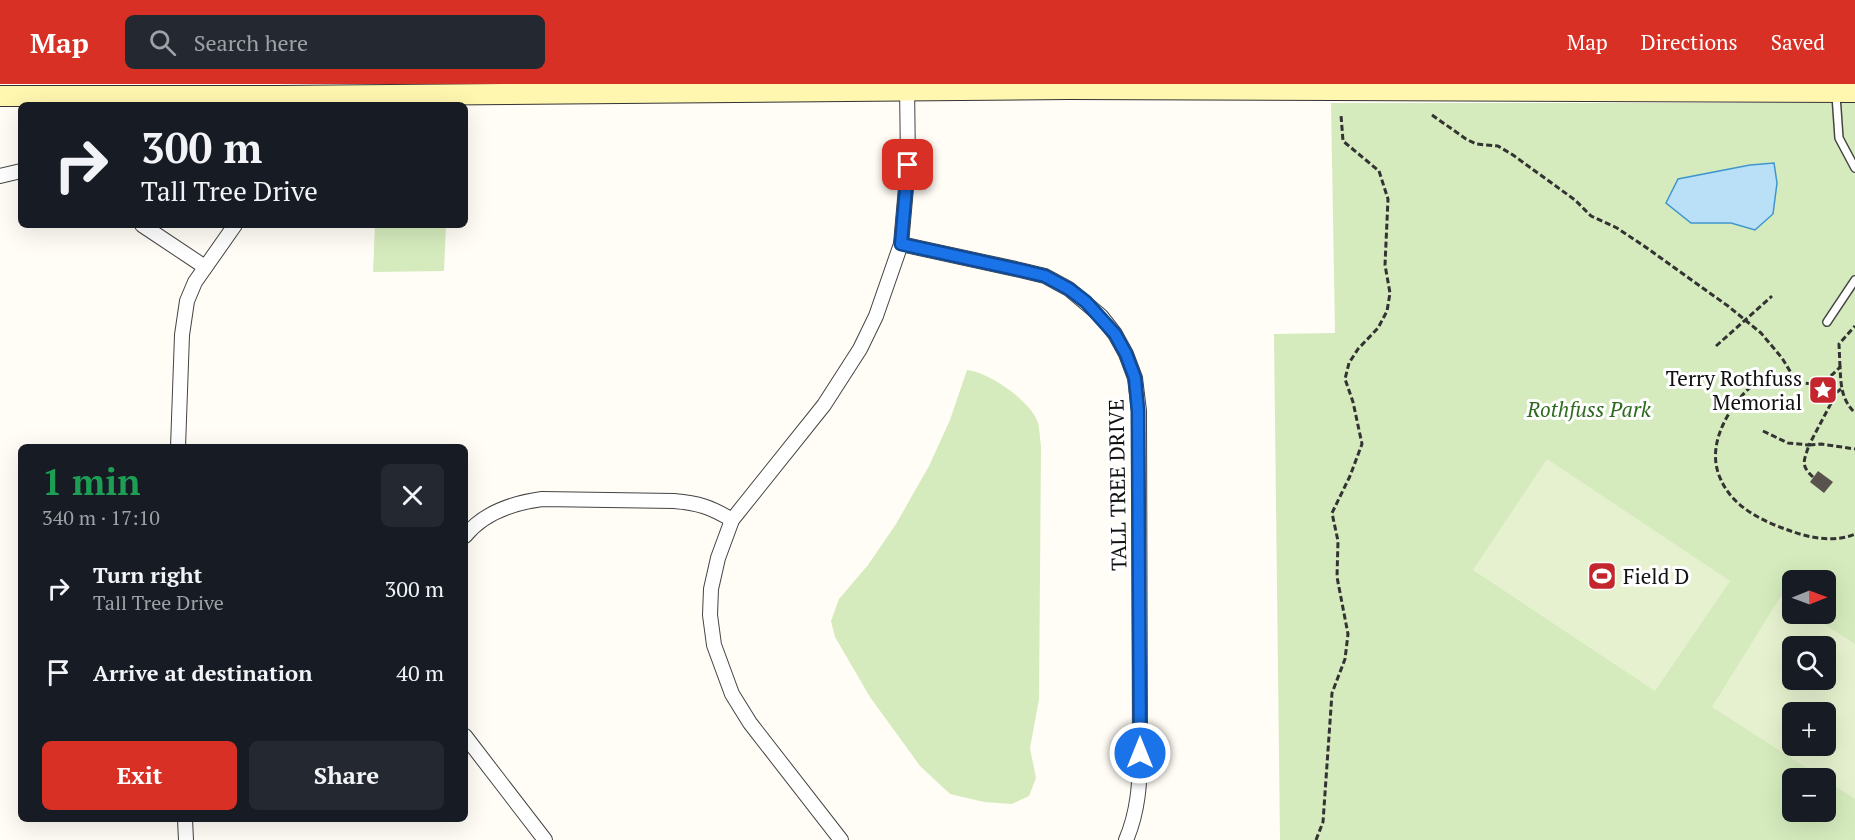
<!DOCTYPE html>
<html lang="en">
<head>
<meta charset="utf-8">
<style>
	body { margin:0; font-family:"PT Serif",serif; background:#242831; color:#f1f3f6; height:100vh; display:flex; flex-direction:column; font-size:22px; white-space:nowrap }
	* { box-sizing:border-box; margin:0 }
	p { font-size:20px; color:#9ea1a6 }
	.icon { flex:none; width:33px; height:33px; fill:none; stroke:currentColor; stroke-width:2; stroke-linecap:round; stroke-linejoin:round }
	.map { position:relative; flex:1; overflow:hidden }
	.panel { position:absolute; left:18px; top:360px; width:450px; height:378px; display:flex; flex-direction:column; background:#171b24; border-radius:9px; box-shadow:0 6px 24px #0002 }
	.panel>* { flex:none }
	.hud { position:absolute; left:18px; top:18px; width:450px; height:126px; border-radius:9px; box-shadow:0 6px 24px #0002; background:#171b24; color:#f1f3f6; overflow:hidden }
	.needle { width:39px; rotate:89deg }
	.buttons { position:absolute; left:1782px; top:486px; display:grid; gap:12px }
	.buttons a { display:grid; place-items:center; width:54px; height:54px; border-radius:9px; background:#171b24; box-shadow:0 6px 24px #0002; font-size:30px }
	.pin { position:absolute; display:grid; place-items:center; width:51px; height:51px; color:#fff; margin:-26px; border-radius:12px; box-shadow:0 3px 9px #0006 }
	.me { position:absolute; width:66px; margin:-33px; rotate:0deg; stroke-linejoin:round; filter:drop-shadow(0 0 4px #0008) }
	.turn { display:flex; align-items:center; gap:21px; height:126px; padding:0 24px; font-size:27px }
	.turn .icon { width:78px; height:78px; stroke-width:2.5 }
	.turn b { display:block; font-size:42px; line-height:51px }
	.round { display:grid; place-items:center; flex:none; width:63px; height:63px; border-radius:9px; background:#242831 }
	.head { display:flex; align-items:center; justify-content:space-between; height:102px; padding:0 24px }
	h1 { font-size:36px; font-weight:700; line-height:45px; color:#1e9e55 }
	.action { display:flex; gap:12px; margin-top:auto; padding:12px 24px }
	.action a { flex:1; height:69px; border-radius:9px; background:#d93025; color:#fff; font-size:24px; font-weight:700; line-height:69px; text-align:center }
	.action a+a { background:#242831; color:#f1f3f6 }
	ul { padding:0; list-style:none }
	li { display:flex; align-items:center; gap:18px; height:84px; padding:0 24px }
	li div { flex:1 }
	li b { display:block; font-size:22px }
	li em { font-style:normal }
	header { display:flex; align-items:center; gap:36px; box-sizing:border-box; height:84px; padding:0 30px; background:#d93025; color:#fff }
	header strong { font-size:28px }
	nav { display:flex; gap:33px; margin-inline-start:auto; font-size:21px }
	.search { width:420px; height:54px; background:#242831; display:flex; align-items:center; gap:15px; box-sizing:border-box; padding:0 21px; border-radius:9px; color:#9ea1a6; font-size:22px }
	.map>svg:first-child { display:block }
	.green { fill:#d5ebbd; fill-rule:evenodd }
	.pitch { fill:#e6f2cf; fill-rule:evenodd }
	.water { fill:#b9e0f7; stroke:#3f96cf; stroke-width:1.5 }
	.building { fill:#5a524d }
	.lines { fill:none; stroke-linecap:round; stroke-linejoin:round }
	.service-casing { stroke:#444; stroke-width:10 }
	.minor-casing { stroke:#444; stroke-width:16 }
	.secondary-casing { stroke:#333; stroke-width:22 }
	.path { stroke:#333; stroke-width:3; stroke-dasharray:6 3; stroke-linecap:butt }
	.service { stroke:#fff; stroke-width:7 }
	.minor { stroke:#fff; stroke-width:14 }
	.secondary { stroke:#fff6b0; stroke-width:20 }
	.route-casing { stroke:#114b97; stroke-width:15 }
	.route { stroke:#1a73e8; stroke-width:10 }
	.labels { text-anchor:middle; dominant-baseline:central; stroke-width:6; stroke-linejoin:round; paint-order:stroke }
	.poi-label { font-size:21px; fill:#111; stroke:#fff; text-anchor:end }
	.park-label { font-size:21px; font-style:italic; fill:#2f6b1f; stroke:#fff }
	.street-label { font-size:21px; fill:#111; stroke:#fff }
</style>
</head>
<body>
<header>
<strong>Map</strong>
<div class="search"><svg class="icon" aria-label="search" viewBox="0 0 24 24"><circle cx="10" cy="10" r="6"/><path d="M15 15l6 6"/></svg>Search here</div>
<nav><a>Map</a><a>Directions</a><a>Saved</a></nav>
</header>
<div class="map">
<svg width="1855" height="756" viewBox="0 0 1855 756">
	<rect width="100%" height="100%" fill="#fffdf5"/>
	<g class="green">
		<path d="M 1331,19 L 1855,19 L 1855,756 L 1280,756 L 1274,250 L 1335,249 ZM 1792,496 L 1826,496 L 1826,530 L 1792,530 ZM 1792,562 L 1826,562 L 1826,596 L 1792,596 ZM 1792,628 L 1826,628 L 1826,662 L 1792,662 ZM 1792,694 L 1826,694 L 1826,728 L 1792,728 Z"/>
		<path d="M 375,141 L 446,141 L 444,187 L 373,188 Z"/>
		<path d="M 967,286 C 989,288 1032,318 1038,339 C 1040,347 1040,356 1041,363 L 1039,615 L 1030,664 L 1036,694 L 1029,712 L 1012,720 L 984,718 L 950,710 L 920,682 L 870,613 L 835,553 L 831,537 L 839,515 L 868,481 L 896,440 L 929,382 L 950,336 Z"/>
	</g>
	<g class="pitch">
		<path d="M 1547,375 L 1730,497 L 1655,607 L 1473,486 Z"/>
		<path d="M 1781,512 L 1792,519 L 1792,530 L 1809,530 L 1855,560 L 1855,715 L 1712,623 ZM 1792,562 L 1826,562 L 1826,596 L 1792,596 ZM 1792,628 L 1826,628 L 1826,662 L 1792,662 Z"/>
	</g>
	<path class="water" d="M 1774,79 L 1777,99 L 1773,130 L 1755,146 L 1731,139 L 1691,139 L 1666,119 L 1678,95 L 1750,81 Z"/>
	<path class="building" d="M 1818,387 L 1833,398 L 1824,409 L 1810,398 Z"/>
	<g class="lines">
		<g class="service-casing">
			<g id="service">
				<path d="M 1836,11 L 1839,54 L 1855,84"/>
				<path d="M 1827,238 L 1855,196"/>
			</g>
		</g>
		<g class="minor-casing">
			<g id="minor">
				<path d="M 0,92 L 21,87"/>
				<path d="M 142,141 L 205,183"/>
				<path d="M 901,160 L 1020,186 L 1045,192 L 1069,205 L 1101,232 L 1115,250 L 1126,270 L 1135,294 L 1139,327 L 1140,669 C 1140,699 1138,728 1126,756"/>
				<path d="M 178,363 L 182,251 L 187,217 L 195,198 L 235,141"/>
				<path d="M 465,452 C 484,428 513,419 542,415 L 674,417 C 698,419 711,423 732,436"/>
				<path d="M 465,652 L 545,756"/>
				<path d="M 185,735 L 186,756"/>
				<path d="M 841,756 L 750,639 L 732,610 L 714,561 L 710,531 L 711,505 L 718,474 L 732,436 L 824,321 L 860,265 L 876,232 L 901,160 L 908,81 L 907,0"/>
			</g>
		</g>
		<g class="secondary-casing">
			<path id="secondary" d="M 0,12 L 277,12 L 1069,5 L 1855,8"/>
		</g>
		<g class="path">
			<path d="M 1432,31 L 1466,55 L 1476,60 L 1498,62 L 1513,71 L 1575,116 L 1591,132 L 1617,144 L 1644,162 L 1728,222 L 1761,249 L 1782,274 L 1796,297 C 1783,297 1768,295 1755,301 C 1747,304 1742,312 1736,319 C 1720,341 1708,369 1721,396 C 1733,423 1762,437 1788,446 C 1809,454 1834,459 1855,450"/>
			<path d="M 1716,262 L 1772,212"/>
			<path d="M 1840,283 L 1839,260 L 1855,242"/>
			<path d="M 1797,297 C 1816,304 1827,297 1840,283 C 1841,301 1841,315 1855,329"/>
			<path d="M 1763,347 L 1788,359 L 1809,361 L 1837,308 L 1841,305"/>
			<path d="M 1813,393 C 1800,381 1804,377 1809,361 L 1821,360 L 1855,365"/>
			<path d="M 1316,756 L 1323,738 L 1332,609 L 1345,575 L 1348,550 L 1337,493 L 1338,457 L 1332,429 L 1350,392 L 1362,360 L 1353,318 L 1345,295 L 1349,279 L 1358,265 L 1378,244 L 1387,227 L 1390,209 L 1385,181 L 1388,115 L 1379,87 L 1343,57 L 1341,31"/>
		</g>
		<use href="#service" class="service"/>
		<use href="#minor" class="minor"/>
		<use href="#secondary" class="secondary"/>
	</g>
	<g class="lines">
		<g class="route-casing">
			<path id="route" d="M 908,81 L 901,160 L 1020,186 L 1045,192 L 1069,205 L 1086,218 L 1115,250 L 1126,270 L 1135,294 L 1138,327 L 1140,669"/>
		</g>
		<use href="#route" class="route"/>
	</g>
	<defs>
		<g id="sight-square" transform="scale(1.5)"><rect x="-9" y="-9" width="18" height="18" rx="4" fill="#c4262e" stroke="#fff"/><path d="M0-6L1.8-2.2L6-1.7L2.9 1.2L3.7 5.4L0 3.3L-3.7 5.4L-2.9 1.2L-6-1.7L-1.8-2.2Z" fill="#fff"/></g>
		<g id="stadium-square" transform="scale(1.5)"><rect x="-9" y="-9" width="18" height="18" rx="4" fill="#c4262e" stroke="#fff"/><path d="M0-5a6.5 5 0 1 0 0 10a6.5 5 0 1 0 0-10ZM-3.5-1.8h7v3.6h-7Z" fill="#fff"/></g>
	</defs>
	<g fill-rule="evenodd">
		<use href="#sight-square" x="1823" y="306"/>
		<use href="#stadium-square" x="1602" y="492"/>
	</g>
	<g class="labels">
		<g class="poi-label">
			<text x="1802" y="294">Terry Rothfuss<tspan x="1802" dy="24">Memorial</tspan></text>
			<text x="1623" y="492" text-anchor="start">Field D</text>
		</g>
		<g class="park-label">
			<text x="1589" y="325">Rothfuss Park</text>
		</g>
		<g class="street-label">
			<text transform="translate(1117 401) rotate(-91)">TALL TREE DRIVE</text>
		</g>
	</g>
</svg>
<div class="buttons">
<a><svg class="needle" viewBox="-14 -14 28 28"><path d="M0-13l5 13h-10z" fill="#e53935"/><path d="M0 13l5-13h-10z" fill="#9ea1a6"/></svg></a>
<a><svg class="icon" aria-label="search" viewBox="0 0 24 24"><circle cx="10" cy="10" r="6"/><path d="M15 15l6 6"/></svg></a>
<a>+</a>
<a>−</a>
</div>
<div class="pin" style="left:908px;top:81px;background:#d93025"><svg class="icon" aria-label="arrive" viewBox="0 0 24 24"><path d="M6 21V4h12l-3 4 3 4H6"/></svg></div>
<svg class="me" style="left:1140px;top:669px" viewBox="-20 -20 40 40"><circle r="17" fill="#1a73e8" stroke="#fff" stroke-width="3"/><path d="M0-11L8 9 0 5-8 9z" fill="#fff"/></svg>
<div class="hud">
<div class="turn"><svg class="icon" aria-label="right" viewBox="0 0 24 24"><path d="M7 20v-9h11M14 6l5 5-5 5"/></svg><div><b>300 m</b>Tall Tree Drive</div></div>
</div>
<section class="panel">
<div class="head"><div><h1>1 min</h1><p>340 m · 17:10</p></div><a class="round"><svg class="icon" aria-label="close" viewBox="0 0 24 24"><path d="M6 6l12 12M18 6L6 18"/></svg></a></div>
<ul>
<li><svg class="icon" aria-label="right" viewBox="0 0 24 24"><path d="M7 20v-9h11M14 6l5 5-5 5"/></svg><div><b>Turn right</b><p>Tall Tree Drive</p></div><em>300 m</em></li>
<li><svg class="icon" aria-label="arrive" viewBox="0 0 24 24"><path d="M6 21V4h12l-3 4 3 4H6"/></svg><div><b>Arrive at destination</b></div><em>40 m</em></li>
</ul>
<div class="action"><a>Exit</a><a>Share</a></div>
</section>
</div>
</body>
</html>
